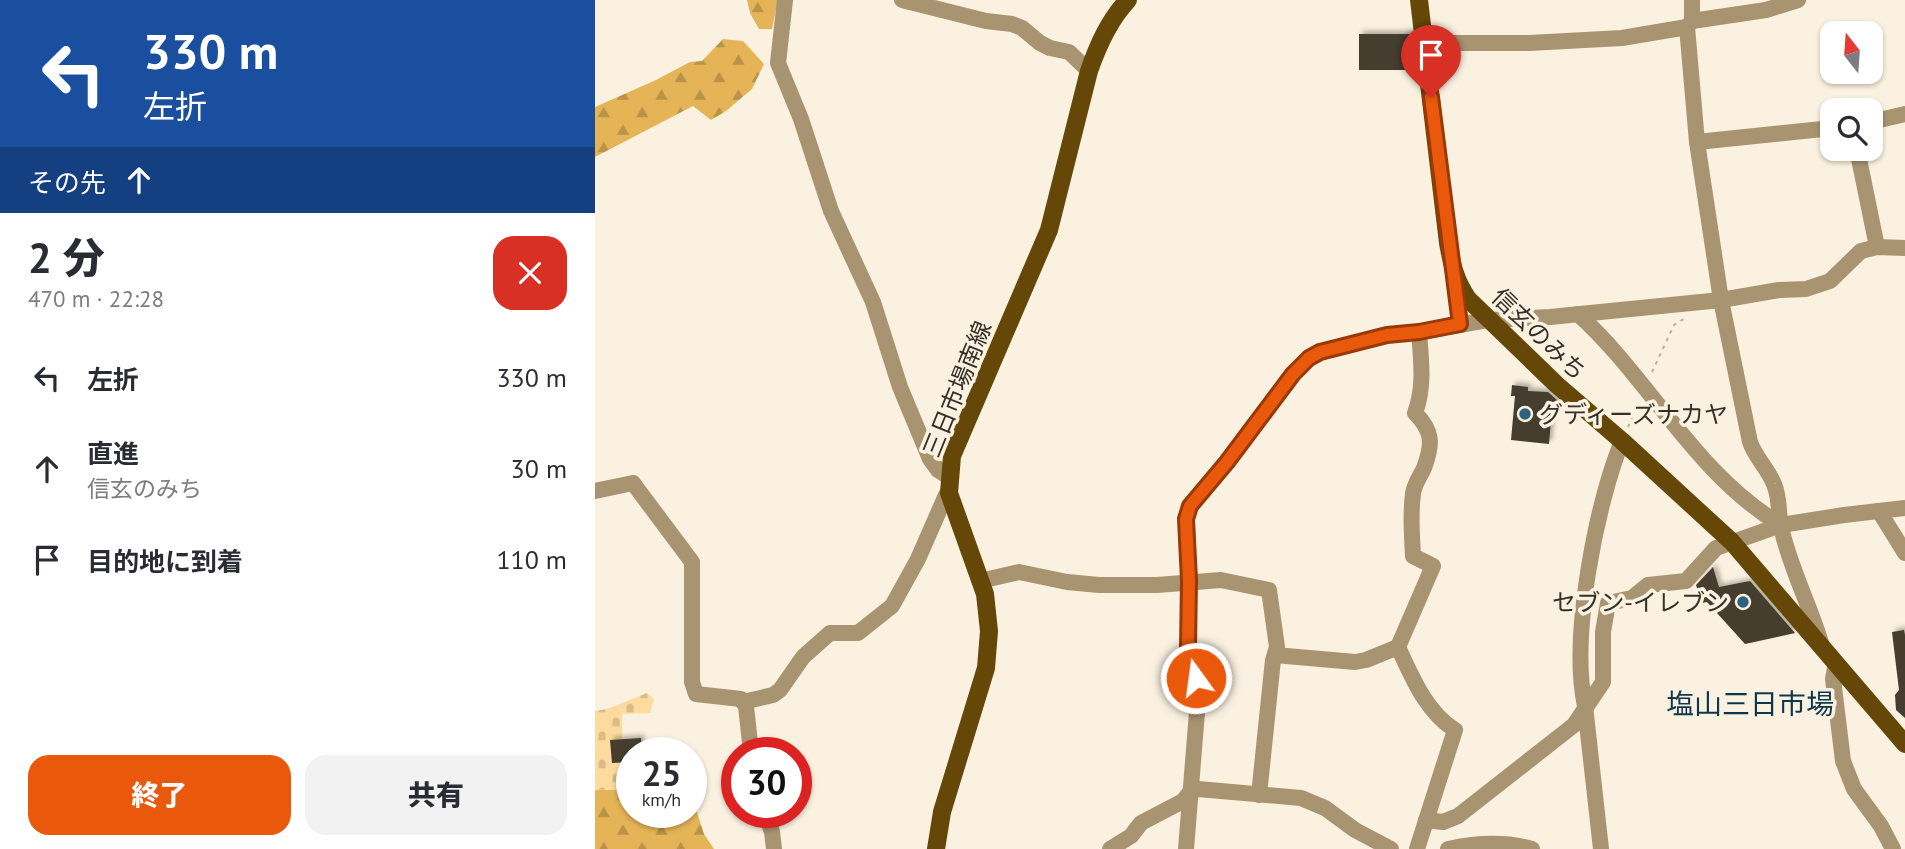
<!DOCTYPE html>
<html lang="ja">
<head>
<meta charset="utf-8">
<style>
	body { margin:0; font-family:"PT Sans","Noto Sans JP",sans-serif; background:#f2f2f3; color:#2b2b33; height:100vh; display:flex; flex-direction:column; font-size:26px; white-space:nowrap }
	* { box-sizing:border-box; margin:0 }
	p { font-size:23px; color:#7c7c81 }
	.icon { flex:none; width:38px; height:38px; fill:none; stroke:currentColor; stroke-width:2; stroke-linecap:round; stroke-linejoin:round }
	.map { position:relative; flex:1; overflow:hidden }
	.drawer { display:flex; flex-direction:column; background:#fff; width:595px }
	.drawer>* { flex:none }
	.banner { background:#1a4fa0; color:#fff; overflow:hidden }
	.needle { width:46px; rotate:343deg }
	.controls { position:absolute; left:1225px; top:21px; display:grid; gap:14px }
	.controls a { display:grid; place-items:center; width:63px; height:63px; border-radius:14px; background:#fff; box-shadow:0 2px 5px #0004; font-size:35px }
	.speed { position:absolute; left:21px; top:737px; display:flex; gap:14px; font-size:35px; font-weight:700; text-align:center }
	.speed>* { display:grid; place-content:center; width:91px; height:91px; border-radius:50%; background:#fff; box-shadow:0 2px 5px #0004; line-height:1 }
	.speed small { font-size:18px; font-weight:400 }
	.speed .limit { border:10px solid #d22; background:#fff; color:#111 }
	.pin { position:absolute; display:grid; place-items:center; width:60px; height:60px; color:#fff; margin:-72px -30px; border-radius:50% 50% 50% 0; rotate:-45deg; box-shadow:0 0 7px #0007 }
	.pin .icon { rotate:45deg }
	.me { position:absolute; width:77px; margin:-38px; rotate:346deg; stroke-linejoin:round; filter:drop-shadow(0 0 5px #0008) }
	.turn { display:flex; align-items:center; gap:24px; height:147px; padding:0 28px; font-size:32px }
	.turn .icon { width:91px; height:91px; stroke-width:2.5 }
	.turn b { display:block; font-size:49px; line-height:60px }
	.then { display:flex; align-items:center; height:66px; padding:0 28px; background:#0003; gap:14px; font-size:26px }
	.round { display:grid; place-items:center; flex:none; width:74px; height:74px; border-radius:21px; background:#f2f2f3 }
	.headline { display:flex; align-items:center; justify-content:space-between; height:119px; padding:0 28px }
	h1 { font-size:42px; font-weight:800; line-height:52px }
	.primary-button { display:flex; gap:14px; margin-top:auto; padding:14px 28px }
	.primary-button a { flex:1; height:80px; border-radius:21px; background:#ea580c; color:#fff; font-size:28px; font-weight:800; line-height:80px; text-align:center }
	.primary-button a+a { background:#f2f2f3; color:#2b2b33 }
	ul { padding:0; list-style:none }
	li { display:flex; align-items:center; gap:21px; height:91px; padding:0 28px }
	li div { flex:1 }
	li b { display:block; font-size:26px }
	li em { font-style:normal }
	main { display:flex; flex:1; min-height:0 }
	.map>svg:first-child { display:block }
	.forest { fill:url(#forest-firs) }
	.cemetery { fill:url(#cemetery-stones) }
	.building { fill:#443c2f; filter:url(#shadow) }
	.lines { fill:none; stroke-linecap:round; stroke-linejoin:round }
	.path { stroke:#b9b2a4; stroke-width:2; stroke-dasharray:3.5 5; stroke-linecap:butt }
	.minor { stroke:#a89470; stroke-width:16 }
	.major { stroke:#654807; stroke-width:18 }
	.route-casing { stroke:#983908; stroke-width:18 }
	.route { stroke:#ea580c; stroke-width:12 }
	.poi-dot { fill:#306280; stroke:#faf1e0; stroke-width:2.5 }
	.labels { text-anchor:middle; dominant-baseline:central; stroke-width:7; stroke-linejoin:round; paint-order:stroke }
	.street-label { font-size:24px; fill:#333029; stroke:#faf1e0 }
	.poi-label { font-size:24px; fill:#333029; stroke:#faf1e0; text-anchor:start }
	.quarter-label { font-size:28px; fill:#0d374d; stroke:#faf1e0 }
</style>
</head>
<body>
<main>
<section class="drawer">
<div class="banner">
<div class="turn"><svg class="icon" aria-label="left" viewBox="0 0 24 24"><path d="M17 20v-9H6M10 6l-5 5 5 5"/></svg><div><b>330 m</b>左折</div></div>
<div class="then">その先<svg class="icon" aria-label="ahead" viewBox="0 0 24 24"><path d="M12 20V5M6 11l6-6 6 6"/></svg></div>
</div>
<div class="headline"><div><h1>2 分</h1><p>470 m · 22:28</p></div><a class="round" style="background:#d93025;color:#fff"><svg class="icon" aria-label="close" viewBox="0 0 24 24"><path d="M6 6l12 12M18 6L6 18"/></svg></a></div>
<ul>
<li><svg class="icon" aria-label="left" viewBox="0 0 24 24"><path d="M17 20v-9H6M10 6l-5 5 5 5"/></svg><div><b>左折</b></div><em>330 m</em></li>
<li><svg class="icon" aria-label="ahead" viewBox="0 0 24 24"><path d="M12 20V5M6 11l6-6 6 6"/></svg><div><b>直進</b><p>信玄のみち</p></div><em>30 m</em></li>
<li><svg class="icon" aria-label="arrive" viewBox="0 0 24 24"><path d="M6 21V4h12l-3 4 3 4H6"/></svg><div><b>目的地に到着</b></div><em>110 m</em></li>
</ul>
<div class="primary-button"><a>終了</a><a>共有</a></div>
</section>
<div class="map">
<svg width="1310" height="849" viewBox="0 0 1310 849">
	<defs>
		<pattern id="forest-firs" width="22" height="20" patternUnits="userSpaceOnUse" patternTransform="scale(1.75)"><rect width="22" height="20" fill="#e4b457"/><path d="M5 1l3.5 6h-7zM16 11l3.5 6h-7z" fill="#b99348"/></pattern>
		<pattern id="cemetery-stones" width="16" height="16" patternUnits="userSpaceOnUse" patternTransform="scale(1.75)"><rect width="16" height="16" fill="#fddb9e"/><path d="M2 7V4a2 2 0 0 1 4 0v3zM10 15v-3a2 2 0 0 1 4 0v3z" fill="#d9bc88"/></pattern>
		<filter id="shadow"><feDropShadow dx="3.5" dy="-3.5" stdDeviation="2" flood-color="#0004"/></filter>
	</defs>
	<rect width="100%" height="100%" fill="#faf1e0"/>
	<g class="forest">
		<path d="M 152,0 L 183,0 L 177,29 L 164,29 L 155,13 Z"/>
		<path d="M 128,39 L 148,41 L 169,64 L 157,89 L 131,111 L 116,120 L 98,106 L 0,157 L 0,107 L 61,80 L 95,62 L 107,61 Z"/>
		<path d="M 37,789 L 37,812 L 96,812 L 96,794 L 109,834 L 119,849 L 0,849 L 0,790 Z"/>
	</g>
	<path class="cemetery" d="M 52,693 L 59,699 L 55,713 L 27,714 L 27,739 L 16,741 L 18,763 L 37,762 L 37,789 L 0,790 L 0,711 L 12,709 Z"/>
	<g class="building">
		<path d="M 764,34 L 817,34 L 821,70 L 764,70 Z"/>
		<path d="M 917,385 L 933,387 L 933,391 L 953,392 L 963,401 L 962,409 L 957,409 L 954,444 L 916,440 L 920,396 L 916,396 Z"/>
		<path d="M 1118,567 L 1124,587 L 1155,581 L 1200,633 L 1150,644 L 1112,602 L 1107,603 L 1101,585 Z"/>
		<path d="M 1309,630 L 1310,635 L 1310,718 L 1301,710 L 1300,695 L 1304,690 L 1297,632 Z"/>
		<path d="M 46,738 L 47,752 L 37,752 L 37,762 L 17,763 L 15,740 Z"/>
	</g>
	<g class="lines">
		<g class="path">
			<path d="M 1057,372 L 1079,325 L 1092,317"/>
			<path d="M 1033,427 L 1043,403"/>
		</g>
		<g class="minor">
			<path d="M 190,0 L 183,63 L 206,119 L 236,211 L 278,302 L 305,387 L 335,459 L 343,470 L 354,477"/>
			<path d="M 307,0 L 391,21 L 417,24 L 427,28 L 445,43 L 455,48 L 474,52 L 494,71"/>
			<path d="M 1097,0 L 1097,21 L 1092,27 L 1102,142 L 1126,300 L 1155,442 C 1160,457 1173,469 1179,484 C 1185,498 1183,512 1186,527 C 1195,568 1215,605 1227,646"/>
			<path d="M 1097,21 L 1171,10 L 1203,0"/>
			<path d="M 829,43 L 934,43 L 1027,38 L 1092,27"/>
			<path d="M 1276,122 L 1310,114"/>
			<path d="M 1102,142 L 1237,128"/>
			<path d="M 1262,149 L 1282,247"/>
			<path d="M 859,278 L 865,324"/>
			<path d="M 983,314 C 1055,379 1100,474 1186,525"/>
			<path d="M 0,491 L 38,483 L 97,562 L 97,682 L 101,694 L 146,699 L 151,706 L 156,752"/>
			<path d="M 1284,511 L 1310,553"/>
			<path d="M 385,581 L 424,572 L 472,582 L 504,585 L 562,585 L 626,580 L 674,590 L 682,647 L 678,660 L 664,795"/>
			<path d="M 680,655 L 760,662 L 771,660 L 803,647"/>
			<path d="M 1241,663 L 1238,679 L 1248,761 L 1259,789 L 1286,826 L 1298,849"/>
			<path d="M 148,702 L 178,695 L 185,690 L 208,657 L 235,633 L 263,633 L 297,606 L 323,559 L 351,495 L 354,493"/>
			<path d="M 170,812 L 177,832 L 179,849"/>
			<path d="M 831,820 L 848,822 L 863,816 L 979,725 L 1008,682 L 1008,632 L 1013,603 L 1037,598 L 1053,585 L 1091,581 L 1121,548 L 1186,525 L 1249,515 L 1310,508"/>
			<path d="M 515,849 L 536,836 L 546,823 L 588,801 L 596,791 L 603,789 L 706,798 L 730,808 L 760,830 L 796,849"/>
			<path d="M 591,849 L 602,712 L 601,678 L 593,649 L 594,581 L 591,519 L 595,506 L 632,462 L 698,374 L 714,358 L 725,352 L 792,335 L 824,332 L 893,320 L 955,317 L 1126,300 L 1184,290 L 1211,289 L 1235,281 L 1266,251 L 1282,247 L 1310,248"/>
			<path d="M 822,849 L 860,730 C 831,712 817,677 803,647 L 838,566 L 818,556 C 817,535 815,514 818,494 C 819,484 825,477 829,468 C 838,444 838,431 820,413 C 830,387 826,359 824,332"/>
			<path d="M 853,849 C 881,843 909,841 937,849"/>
			<path d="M 1006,849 L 990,706 C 975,637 1001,506 1027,441"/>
		</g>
		<g class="major">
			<path d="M 824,0 L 853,243 C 857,265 860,280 873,299 L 962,385 L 1027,441 L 1137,542 L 1310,744"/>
			<path d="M 341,849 L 347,812 L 391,668 L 394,631 L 390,594 L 354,493 L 357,456 L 454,230 L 494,71 C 503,45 514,20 533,0"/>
		</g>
	</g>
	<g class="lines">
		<g class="route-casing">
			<path id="route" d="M 601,678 L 593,649 L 594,580 L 591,519 L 595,506 L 632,462 L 698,374 L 714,358 L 725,352 L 792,335 L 824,332 L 865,324 L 836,97"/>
		</g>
		<use href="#route" class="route"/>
	</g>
	<g class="poi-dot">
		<circle cx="930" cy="414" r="7"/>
		<circle cx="1148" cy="602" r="7"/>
	</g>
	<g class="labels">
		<g class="street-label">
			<text transform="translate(944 334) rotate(44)">信玄のみち</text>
			<text transform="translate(362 389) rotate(-68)">三日市場南線</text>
		</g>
		<g class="poi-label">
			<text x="944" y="414">グディーズナカヤ</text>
			<text x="1134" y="602" text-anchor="end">セブン-イレブン</text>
		</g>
		<g class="quarter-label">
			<text x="1155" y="703">塩山三日市場</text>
		</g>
	</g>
</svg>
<div class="controls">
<a><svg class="needle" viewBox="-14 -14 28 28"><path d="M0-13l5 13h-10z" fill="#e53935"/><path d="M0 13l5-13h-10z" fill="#7c7c81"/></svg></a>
<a><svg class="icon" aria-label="search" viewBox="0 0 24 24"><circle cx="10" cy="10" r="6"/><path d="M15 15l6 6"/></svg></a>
</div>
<div class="speed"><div>25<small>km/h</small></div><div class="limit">30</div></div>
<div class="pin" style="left:836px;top:97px;background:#d93025"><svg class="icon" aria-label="arrive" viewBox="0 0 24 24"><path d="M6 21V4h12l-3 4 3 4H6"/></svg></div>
<svg class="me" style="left:601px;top:678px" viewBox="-20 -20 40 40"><circle r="17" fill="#ea580c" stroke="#fff" stroke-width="3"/><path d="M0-11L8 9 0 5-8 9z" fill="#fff"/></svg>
</div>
</main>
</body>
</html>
